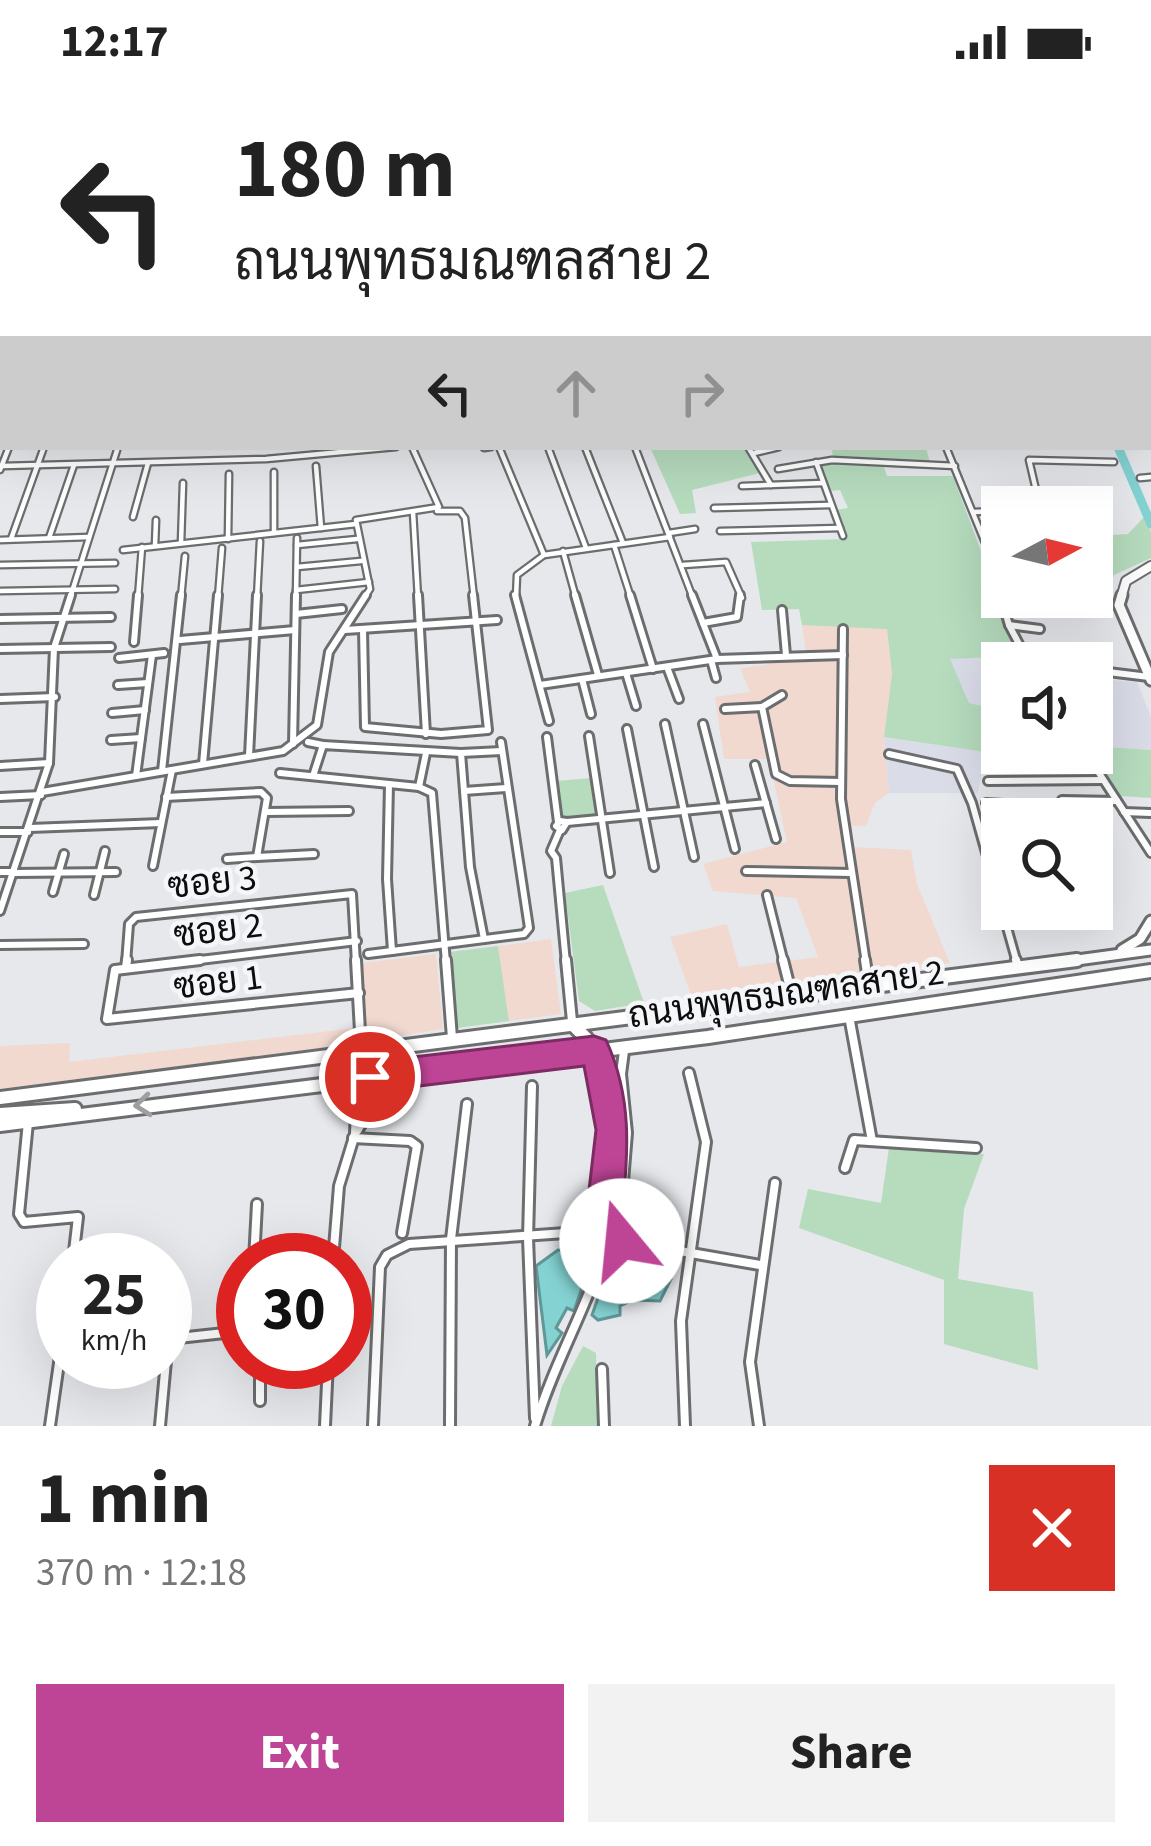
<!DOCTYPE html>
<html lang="en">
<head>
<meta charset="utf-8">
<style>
	body { margin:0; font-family:"Source Sans 3",Sarabun,sans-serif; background:#f2f2f2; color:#222; height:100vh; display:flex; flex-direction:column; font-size:45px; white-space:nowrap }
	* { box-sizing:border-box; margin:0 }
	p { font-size:39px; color:#767676 }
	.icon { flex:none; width:66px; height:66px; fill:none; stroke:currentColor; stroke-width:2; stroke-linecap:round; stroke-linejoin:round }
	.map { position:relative; height:1342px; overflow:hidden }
	.side { display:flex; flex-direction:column; background:#fff; flex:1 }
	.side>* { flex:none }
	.guide { position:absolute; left:0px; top:0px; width:1152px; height:366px; box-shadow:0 12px 48px #0002; background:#fff; color:#222; overflow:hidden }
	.needle { width:78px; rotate:83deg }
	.tools { position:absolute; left:981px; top:402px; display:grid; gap:24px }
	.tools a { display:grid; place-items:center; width:132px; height:132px; border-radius:0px; background:#fff; box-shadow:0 12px 48px #0002; font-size:60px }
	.speed { position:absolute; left:36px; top:1149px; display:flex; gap:24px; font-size:60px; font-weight:700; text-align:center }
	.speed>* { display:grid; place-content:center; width:156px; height:156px; border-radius:50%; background:#fff; box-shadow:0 12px 48px #0002; line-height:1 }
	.speed small { font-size:30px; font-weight:400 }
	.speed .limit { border:18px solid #d22; background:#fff; color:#111 }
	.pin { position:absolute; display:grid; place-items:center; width:102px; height:102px; color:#fff; margin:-51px; border:6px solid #fff; border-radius:50%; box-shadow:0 3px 12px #0007 }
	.me { position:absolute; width:132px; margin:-66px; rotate:343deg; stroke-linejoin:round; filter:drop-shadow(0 0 9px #0008) }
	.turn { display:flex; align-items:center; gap:42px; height:252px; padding:0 36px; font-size:54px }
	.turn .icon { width:156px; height:156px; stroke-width:2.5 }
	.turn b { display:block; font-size:84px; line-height:102px }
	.lanes { display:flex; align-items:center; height:114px; padding:0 36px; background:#0003; justify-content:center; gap:60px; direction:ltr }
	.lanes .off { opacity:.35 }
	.round { display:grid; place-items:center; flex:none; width:126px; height:126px; border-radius:0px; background:#f2f2f2 }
	.head { display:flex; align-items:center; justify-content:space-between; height:204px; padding:0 36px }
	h1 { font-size:72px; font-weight:700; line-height:90px }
	.cta { display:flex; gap:24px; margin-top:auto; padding:24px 36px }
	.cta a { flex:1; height:138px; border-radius:0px; background:#be4496; color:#fff; font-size:48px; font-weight:700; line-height:138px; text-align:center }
	.cta a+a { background:#f2f2f2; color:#222 }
	.status { display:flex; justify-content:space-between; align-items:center; height:84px; padding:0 60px; background:#fff; direction:ltr }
	.status svg { height:33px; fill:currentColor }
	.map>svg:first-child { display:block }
	.commercial { fill:#f1d9cf }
	.built { fill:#dadde8 }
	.green { fill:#b6dbbd }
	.water { fill:#84d2d2; stroke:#609797; stroke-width:3 }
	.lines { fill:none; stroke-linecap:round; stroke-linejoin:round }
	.canal-far1 { stroke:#84d2d2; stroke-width:3 }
	.canal { stroke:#84d2d2; stroke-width:4.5 }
	.river { stroke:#84d2d2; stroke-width:9 }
	.street-far3-casing { stroke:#6c6d6f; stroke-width:6 }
	.street-far2-casing { stroke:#6c6d6f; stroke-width:9 }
	.street-far1-casing { stroke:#6c6d6f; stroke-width:12 }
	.street-casing { stroke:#6c6d6f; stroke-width:14 }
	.secondary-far2-casing { stroke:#6c6d6f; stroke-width:12 }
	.secondary-far1-casing { stroke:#6c6d6f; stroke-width:15 }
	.secondary-casing { stroke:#6c6d6f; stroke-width:18 }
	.street-far3 { stroke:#fff; stroke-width:3 }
	.street-far2 { stroke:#fff; stroke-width:4.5 }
	.street-far1 { stroke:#fff; stroke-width:6 }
	.street { stroke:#fff; stroke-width:8 }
	.secondary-far2 { stroke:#fff; stroke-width:8 }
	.secondary-far1 { stroke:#fff; stroke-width:9 }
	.secondary { stroke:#fff; stroke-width:12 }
	.oneway { stroke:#9e9e9f }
	.route { fill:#be4496; stroke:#7c2c62; stroke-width:3 }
	.labels { text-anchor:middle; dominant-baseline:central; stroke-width:9; stroke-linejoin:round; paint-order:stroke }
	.street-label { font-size:36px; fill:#0d0d0e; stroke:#f5f6f9 }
</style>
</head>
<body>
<div class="status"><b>12:17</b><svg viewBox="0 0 49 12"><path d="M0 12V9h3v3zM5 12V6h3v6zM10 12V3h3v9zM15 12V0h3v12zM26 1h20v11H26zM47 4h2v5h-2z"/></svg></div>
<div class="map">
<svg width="1151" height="1342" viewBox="0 0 1151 1342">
	<rect width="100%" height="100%" fill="#e7e8ec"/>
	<g class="commercial">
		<path d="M 828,540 L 887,544 L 892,590 L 884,653 L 889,709 L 875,719 L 866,742 L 852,742 L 853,763 L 911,766 L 917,800 L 950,879 L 694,919 L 670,853 L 727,840 L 739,883 L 818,873 L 796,814 L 713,807 L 703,780 L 787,758 L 769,675 L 724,675 L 715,613 L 750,608 L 740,584 L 767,581 L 767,569 L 806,569 L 802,541 Z"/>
		<path d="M 551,855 L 561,930 L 509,937 L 498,862 Z"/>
		<path d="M 436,870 L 443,945 L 367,957 L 362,879 Z"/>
		<path d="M 355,944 L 355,960 L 0,1005 L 0,962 L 70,959 L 69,978 Z"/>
	</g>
	<g class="built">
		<path d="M 1020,572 L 1024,579 L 1002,579 L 1002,658 L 988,657 L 988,645 L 969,619 L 949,574 Z"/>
		<path d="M 1099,595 L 1137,598 L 1151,633 L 1151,666 L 1107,663 L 1101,644 L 1092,644 L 1092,619 L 1105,619 Z"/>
		<path d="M 884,653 L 985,668 L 978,709 L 889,709 Z"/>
	</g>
	<g class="green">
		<path d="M 650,363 L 745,363 L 760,389 L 692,406 L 696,429 L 680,430 Z"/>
		<path d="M 832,363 L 941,363 L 926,364 L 932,385 L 884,383 L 887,392 L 953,392 L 1020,572 L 950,575 L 969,619 L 985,623 L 985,668 L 884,653 L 892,590 L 887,545 L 802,541 L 799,525 L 762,526 L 751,458 L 845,455 L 836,426 L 848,424 L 840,406 L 828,407 L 819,379 L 833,378 Z"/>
		<path d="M 1144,433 L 1151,448 L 1151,474 L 1114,491 L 1103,526 L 1008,513 L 1092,513 L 1092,498 L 1106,488 L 1092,482 L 1092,452 L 1128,450 Z"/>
		<path d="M 1092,662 L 1151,666 L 1151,714 L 1120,712 L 1090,669 Z"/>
		<path d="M 591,694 L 597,731 L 562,733 L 557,697 Z"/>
		<path d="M 603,801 L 644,919 L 595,927 L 579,917 L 565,809 Z"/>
		<path d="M 498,862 L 509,937 L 457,944 L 449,868 Z"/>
		<path d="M 889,1064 L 984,1070 L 964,1125 L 958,1195 L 1033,1208 L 1038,1286 L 944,1260 L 944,1196 L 799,1144 L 808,1105 L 881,1119 Z"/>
		<path d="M 583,1262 L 596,1269 L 597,1342 L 551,1342 L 562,1302 Z"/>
	</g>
	<g class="water">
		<path d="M 558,1166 L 580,1167 L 590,1180 L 574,1227 L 567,1224 L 556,1244 L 562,1249 L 547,1271 L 536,1182 Z"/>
		<path d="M 628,1174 L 665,1180 L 670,1184 L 671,1195 L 660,1217 L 633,1216 L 620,1222 L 620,1231 L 598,1236 L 592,1231 L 608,1186 Z"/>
	</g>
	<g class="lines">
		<g class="canal-far1">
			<path d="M 51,3 L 81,0"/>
			<path d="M 838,3 L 846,0"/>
		</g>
		<path class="canal" d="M 0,330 L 3,319"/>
		<path class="river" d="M 1118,363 L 1151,440"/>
		<g class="street-far3-casing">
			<g id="street-far3">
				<path d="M 724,0 L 729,3"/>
				<path d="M 943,0 L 947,3"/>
				<path d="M 764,3 L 769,0"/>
				<path d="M 809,3 L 814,0"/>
				<path d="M 1088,3 L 1135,0"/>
				<path d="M 0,190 L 2,183"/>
			</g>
		</g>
		<g class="street-far2-casing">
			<g id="street-far2">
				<path d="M 499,363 L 544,471"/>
				<path d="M 548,363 L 586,464"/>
				<path d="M 585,363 L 623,459"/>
				<path d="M 635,363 L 693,514"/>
				<path d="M 748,363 L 771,401"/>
				<path d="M 946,363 L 986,461 L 1001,514"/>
				<path d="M 484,364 L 491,363"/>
				<path d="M 754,369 L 779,363"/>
				<path d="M 816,378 L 843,452"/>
				<path d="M 2,382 L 266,375 L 396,363"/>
				<path d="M 316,382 L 321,444"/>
				<path d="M 778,385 L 832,376 L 955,382"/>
				<path d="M 0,386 L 9,363"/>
				<path d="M 274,388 L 274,449"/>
				<path d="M 1140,394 L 1151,393"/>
				<path d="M 742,402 L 823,399"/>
				<path d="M 1040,423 L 1029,376 L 1114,378"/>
				<path d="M 714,424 L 830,421"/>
				<path d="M 437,427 L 460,427 L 465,434 L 474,514"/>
				<path d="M 413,428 L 418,514"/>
				<path d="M 973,428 L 1002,427"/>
				<path d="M 133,433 L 148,379"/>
				<path d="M 720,447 L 840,444"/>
				<path d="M 669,449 L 695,445"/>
				<path d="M 49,454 L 74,381"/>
				<path d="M 11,455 L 44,363"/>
				<path d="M 228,455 L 229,390"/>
				<path d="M 0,456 L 89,453"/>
				<path d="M 181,459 L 183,399"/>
				<path d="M 297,461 L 357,455"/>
				<path d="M 614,461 L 631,514"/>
				<path d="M 155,462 L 156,436"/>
				<path d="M 123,466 L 356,440"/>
				<path d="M 563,467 L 576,514"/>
				<path d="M 0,481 L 115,479"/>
				<path d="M 683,481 L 726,478 L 742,514"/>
				<path d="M 297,483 L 361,477"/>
				<path d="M 296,506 L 369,498"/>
				<path d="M 0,507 L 115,505"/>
				<path d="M 70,514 L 118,363"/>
				<path d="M 138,514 L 142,463"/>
				<path d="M 181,514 L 185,472"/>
				<path d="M 218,514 L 222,464"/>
				<path d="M 257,514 L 260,457"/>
				<path d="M 296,514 L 297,454"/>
				<path d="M 364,514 L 370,505 L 356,436 L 439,423 L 412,363"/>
				<path d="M 516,514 L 517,491 L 544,471 L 670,453"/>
			</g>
		</g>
		<g class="street-far1-casing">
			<g id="street-far1">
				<path d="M 418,511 L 426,650"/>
				<path d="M 515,511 L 549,637"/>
				<path d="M 575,511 L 598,591"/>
				<path d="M 630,511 L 653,585"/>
				<path d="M 692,511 L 717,575"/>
				<path d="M 1000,511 L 1009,541 L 1029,579"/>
				<path d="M 1002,520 L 1041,528"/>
				<path d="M 782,526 L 786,571"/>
				<path d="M 296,530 L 342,525"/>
				<path d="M 0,535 L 111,533"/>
				<path d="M 703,539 L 737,533 L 740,511"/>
				<path d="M 1009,541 L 1040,545"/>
				<path d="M 843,545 L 841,715 L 866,879"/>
				<path d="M 345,546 L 497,536"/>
				<path d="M 363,546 L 365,643 L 441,650 L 488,646 L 473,511"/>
				<path d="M 180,556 L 295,546"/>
				<path d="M 134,558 L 138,511"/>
				<path d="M 0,565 L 111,563"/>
				<path d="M 119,574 L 164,569"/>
				<path d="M 711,576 L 716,594"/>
				<path d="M 667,583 L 679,615"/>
				<path d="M 1108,588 L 1149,593"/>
				<path d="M 626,589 L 636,622"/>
				<path d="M 582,595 L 591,630"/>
				<path d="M 118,601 L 148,599"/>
				<path d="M 540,601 L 717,575 L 843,571"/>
				<path d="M 782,611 L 762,623 L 776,690 L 790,697 L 841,698"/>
				<path d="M 0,615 L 55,613"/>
				<path d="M 725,625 L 762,623"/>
				<path d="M 112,629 L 145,626"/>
				<path d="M 665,640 L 694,773"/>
				<path d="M 703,640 L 735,765"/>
				<path d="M 627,645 L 654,783"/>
				<path d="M 589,652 L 610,789"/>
				<path d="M 547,653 L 558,738"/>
				<path d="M 111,656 L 141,654"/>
				<path d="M 308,658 L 323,661"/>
				<path d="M 293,660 L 296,511"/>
				<path d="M 1086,669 L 1151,769"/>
				<path d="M 889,670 L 957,685 L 972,719 L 1017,879"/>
				<path d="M 249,672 L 257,511"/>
				<path d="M 203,680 L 218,511"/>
				<path d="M 755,681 L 776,755"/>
				<path d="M 0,682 L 49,679"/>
				<path d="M 162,687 L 181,511"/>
				<path d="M 280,689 L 419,703 L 432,709 L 446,879"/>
				<path d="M 136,692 L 152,571"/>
				<path d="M 313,692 L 323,661 L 461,669"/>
				<path d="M 988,697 L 1103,696"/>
				<path d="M 389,700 L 387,795 L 392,867 L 524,850 L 529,844 L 501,658"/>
				<path d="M 419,703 L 426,669"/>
				<path d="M 464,707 L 506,704"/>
				<path d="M 42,708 L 283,667 L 317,641 L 329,568 L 366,511"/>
				<path d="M 0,713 L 41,711"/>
				<path d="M 166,713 L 261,708 L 267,714 L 257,773 L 314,770"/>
				<path d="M 986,719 L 1062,723"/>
				<path d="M 987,724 L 1063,728 L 1062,716 L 1117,717"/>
				<path d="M 266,728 L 349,727"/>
				<path d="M 1124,728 L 1151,729"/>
				<path d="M 560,737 L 567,738 L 562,746 L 556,742 Z"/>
				<path d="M 567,738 L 766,719"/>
				<path d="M 30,744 L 161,739"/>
				<path d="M 560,746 L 551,767 L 556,774 L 566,879"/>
				<path d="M 0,748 L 28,748"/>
				<path d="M 227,775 L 257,773"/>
				<path d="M 153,782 L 172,686"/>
				<path d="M 746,787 L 851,789"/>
				<path d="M 0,788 L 14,788"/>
				<path d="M 13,789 L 116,788"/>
				<path d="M 53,808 L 64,770"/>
				<path d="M 94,811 L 105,767"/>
				<path d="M 767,811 L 784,879"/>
				<path d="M 0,827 L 49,679 L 54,564 L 71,511"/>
				<path d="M 484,855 L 470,783 L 461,669 L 502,667"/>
				<path d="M 0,861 L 84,860"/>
				<path d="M 368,870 L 392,867"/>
				<path d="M 126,879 L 129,840 L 136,833 L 352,810 L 356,879"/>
				<path d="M 175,879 L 357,857"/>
			</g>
		</g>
		<g class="street-casing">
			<g id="street">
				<path d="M 200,876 L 115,886 L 107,935 L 359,909"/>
				<path d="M 356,876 L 361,965"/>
				<path d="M 446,876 L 452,954"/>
				<path d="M 566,876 L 572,937"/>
				<path d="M 783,876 L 792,912"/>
				<path d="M 865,876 L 869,902"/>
				<path d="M 1016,876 L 1018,883"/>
				<path d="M 126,884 L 127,876"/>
				<path d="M 849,932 L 872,1057"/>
				<path d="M 595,968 C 619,1025 609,1081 603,1141"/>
				<path d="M 355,997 L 355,1018"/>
				<path d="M 370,997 L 371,1015"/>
				<path d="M 532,1002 L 528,1154 L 535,1334"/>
				<path d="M 28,1038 L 19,1130 L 24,1138 L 78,1133 L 73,1176"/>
				<path d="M 357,1047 L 371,1024"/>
				<path d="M 353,1054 L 410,1057 L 417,1062 L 402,1149"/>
				<path d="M 845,1084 L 854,1056 L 976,1064"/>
				<circle cx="608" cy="1155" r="14"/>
				<path d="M 619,1146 L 627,1049 L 621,990 L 624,967"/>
				<path d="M 622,1157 L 760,1181"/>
				<path d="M 254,1176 L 257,1120"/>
				<path d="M 333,1176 L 339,1102 L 355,1050 L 356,1026"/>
				<path d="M 169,1255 L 243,1247"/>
				<path d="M 260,1278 L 260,1317"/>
				<path d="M 602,1285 L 604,1342"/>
				<path d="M 50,1342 L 63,1251"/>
				<path d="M 160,1342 L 168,1255"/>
				<path d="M 325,1342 L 328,1278"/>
				<path d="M 373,1342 L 380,1183 L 387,1171 L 409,1160 L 595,1147"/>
				<path d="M 450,1342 L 451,1155 L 467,1020"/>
				<path d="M 535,1342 C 553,1282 584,1229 604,1169"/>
				<path d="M 685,1342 L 681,1237 L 706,1058 L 689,989"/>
				<path d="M 759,1342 L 750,1278 L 775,1099"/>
			</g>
		</g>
		<g class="secondary-far2-casing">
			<path id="secondary-far2" d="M 1121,514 L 1126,497 L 1151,482"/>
		</g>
		<g class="secondary-far1-casing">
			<g id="secondary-far1">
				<path d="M 1122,511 L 1119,521 L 1151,596"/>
				<path d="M 1122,866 L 1140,855 L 1151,837"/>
				<path d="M 1055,879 L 1151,866"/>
			</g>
		</g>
		<g class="secondary-casing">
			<g id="secondary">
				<path d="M 573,941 L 586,954 L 576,966"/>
				<path d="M 0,1014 L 1077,876"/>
				<path d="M 0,1030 L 75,1025"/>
				<path d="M 0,1041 L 708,953 L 1151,887"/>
			</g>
		</g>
		<use href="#street-far3" class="street-far3"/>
		<use href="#street-far2" class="street-far2"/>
		<use href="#street-far1" class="street-far1"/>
		<use href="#street" class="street"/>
		<use href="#secondary-far2" class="secondary-far2"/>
		<use href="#secondary-far1" class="secondary-far1"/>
		<use href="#secondary" class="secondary"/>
	</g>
	<defs><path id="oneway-chevron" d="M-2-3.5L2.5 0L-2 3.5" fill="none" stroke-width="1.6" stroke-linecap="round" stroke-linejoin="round" transform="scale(3)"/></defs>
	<use class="oneway" href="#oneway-chevron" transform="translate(143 1021) rotate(174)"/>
	<path class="route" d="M 594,952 L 606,956 C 633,1015 628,1067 622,1130 L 632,1134 L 640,1157 L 635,1170 L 622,1175 L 591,1153 L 585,1141 L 596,1046 L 584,982 L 370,1008 L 358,1004 L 354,993 L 358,982 L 370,978 Z"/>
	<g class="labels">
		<g class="street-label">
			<text transform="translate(212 798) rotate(-6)">ซอย 3</text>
			<text transform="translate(218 846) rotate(-7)">ซอย 2</text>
			<text transform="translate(218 898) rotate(-7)">ซอย 1</text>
			<text transform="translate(786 910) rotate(-8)">ถนนพุทธมณฑลสาย 2</text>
		</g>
	</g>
</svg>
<div class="tools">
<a><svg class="needle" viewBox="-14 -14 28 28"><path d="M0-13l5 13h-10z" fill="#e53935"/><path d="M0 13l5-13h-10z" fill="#767676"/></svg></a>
<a><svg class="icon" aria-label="sound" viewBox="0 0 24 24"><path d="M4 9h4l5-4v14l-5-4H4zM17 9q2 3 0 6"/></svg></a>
<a><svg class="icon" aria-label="search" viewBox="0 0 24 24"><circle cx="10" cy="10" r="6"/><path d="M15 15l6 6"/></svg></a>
</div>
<div class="speed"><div>25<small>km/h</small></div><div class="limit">30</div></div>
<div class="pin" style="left:370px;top:993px;background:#d93025"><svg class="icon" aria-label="arrive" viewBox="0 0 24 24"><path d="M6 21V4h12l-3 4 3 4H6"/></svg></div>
<svg class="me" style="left:622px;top:1157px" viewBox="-20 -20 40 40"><circle r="19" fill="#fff"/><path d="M0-13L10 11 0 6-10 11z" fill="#be4496"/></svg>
<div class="guide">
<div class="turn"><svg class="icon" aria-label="left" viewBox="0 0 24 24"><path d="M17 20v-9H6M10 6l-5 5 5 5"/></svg><div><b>180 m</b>ถนนพุทธมณฑลสาย 2</div></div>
<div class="lanes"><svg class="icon" aria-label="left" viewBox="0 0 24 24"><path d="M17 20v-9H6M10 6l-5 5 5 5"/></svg><svg class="icon off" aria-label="ahead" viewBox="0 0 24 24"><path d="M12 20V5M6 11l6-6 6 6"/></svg><svg class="icon off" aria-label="right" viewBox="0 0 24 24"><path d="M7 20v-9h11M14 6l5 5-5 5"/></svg></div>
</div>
</div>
<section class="side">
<div class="head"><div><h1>1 min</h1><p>370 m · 12:18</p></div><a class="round" style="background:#d93025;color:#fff"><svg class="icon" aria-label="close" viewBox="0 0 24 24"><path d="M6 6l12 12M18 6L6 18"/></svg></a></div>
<div class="cta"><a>Exit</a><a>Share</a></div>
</section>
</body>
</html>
